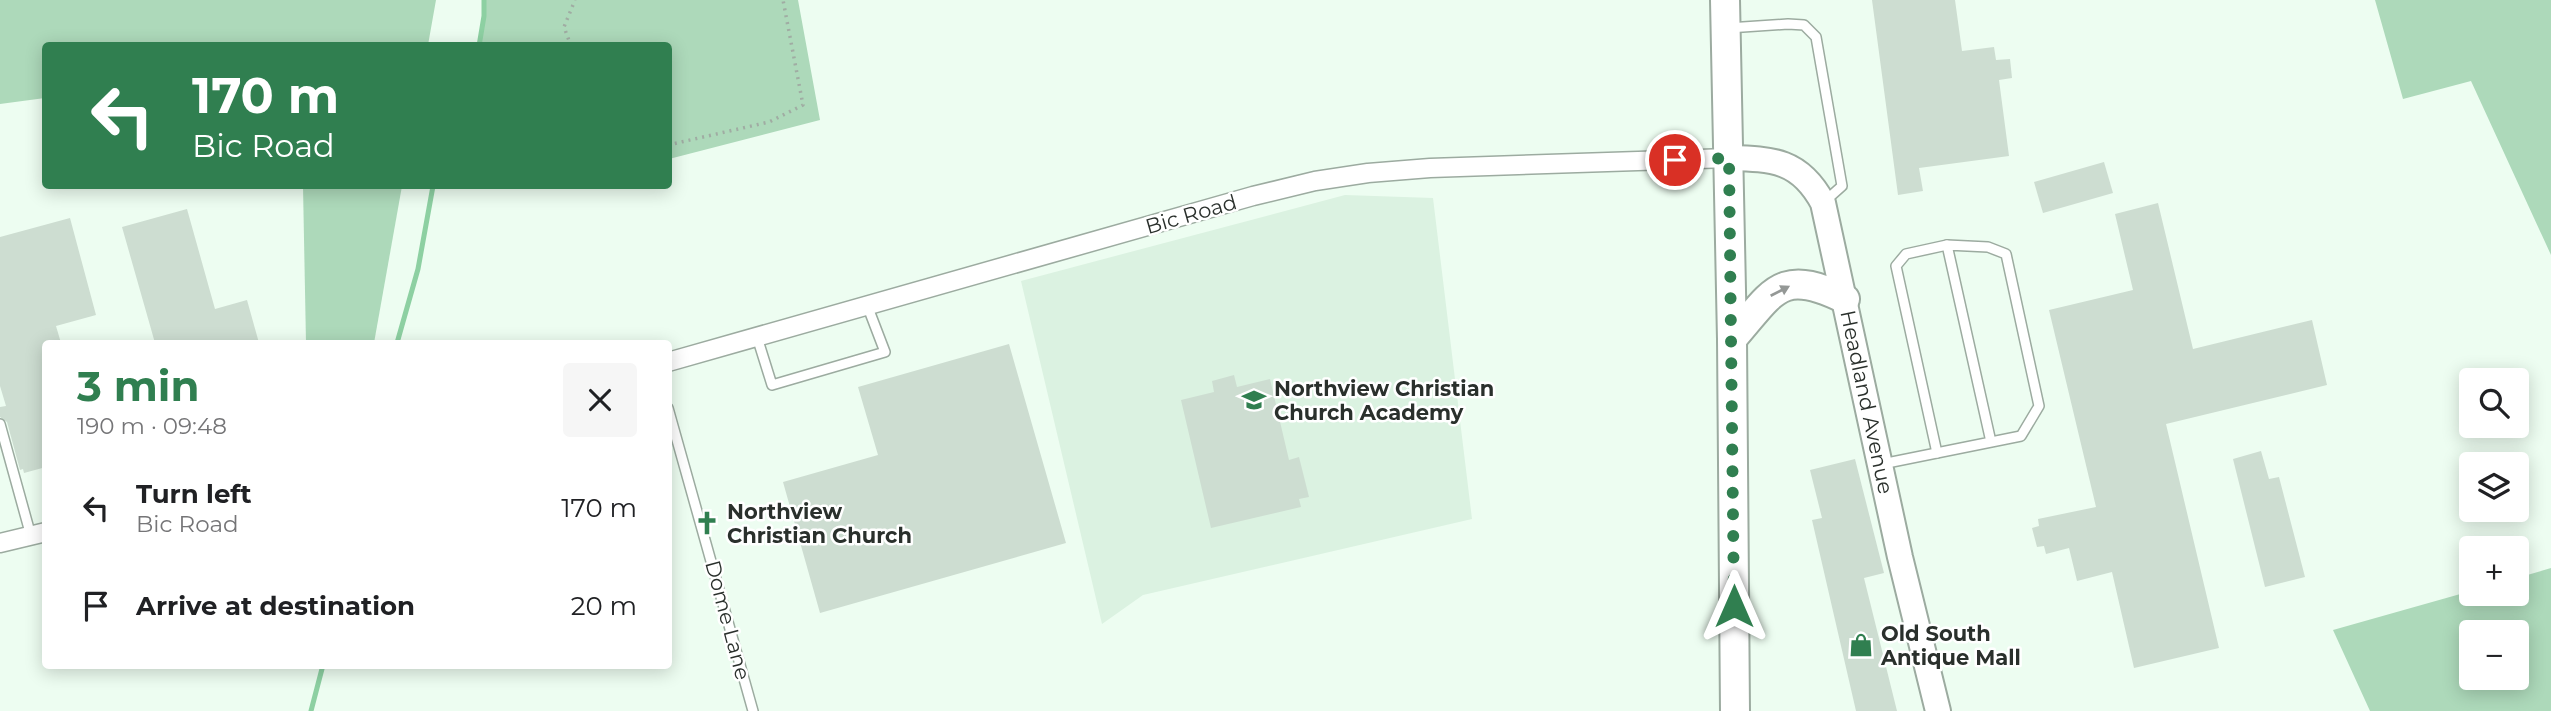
<!DOCTYPE html>
<html lang="en">
<head>
<meta charset="utf-8">
<style>
	body { margin:0; font-family:Montserrat,sans-serif; background:#f6f6f6; color:#202124; height:100vh; display:flex; flex-direction:column; font-size:26px; white-space:nowrap }
	* { box-sizing:border-box; margin:0 }
	p { font-size:23px; color:#757577 }
	.icon { flex:none; width:38px; height:38px; fill:none; stroke:currentColor; stroke-width:2; stroke-linecap:round; stroke-linejoin:round }
	.map { position:relative; flex:1; overflow:hidden }
	.side { position:absolute; left:42px; top:340px; width:630px; height:329px; display:flex; flex-direction:column; background:#fff; border-radius:7px; box-shadow:0 4px 18px #0003 }
	.side>* { flex:none }
	.banner { position:absolute; left:42px; top:42px; width:630px; height:147px; border-radius:7px; box-shadow:0 4px 18px #0003; background:#307f50; color:#fff; overflow:hidden }
	.controls { position:absolute; left:2459px; top:368px; display:grid; gap:14px }
	.controls a { display:grid; place-items:center; width:70px; height:70px; border-radius:7px; background:#fff; box-shadow:0 4px 18px #0003; font-size:35px }
	.pin { position:absolute; display:grid; place-items:center; width:60px; height:60px; color:#fff; margin:-30px; border:4px solid #fff; border-radius:50%; box-shadow:0 2px 7px #0007 }
	.me { position:absolute; width:77px; margin:-38px; rotate:0deg; stroke-linejoin:round; filter:drop-shadow(0 0 5px #0008) }
	.turn { display:flex; align-items:center; gap:24px; height:147px; padding:0 35px; font-size:32px }
	.turn .icon { width:91px; height:91px; stroke-width:2.5 }
	.turn b { display:block; font-size:49px; line-height:60px }
	.round { display:grid; place-items:center; flex:none; width:74px; height:74px; border-radius:7px; background:#f6f6f6 }
	.headline { display:flex; align-items:center; justify-content:space-between; height:119px; padding:0 35px }
	h1 { font-size:42px; font-weight:700; line-height:52px; color:#307f50 }
	ul { padding:0; list-style:none }
	li { display:flex; align-items:center; gap:21px; height:98px; padding:0 35px }
	li div { flex:1 }
	li b { display:block; font-size:26px }
	li em { font-style:normal }
	.map>svg:first-child { display:block }
	.built { fill:#dbf2e1 }
	.green { fill:#add9ba; fill-rule:evenodd }
	.lines { fill:none; stroke-linecap:round; stroke-linejoin:round }
	.stream { stroke:#8dd0a2; stroke-width:5 }
	.building { fill:#cdddd1 }
	.service-casing { stroke:#9caba0; stroke-width:12 }
	.minor-casing { stroke:#9caba0; stroke-width:21 }
	.secondary-casing { stroke:#9caba0; stroke-width:28 }
	.primary-casing { stroke:#9caba0; stroke-width:32 }
	.path { stroke:#a0aca3; stroke-width:3.5; stroke-dasharray:2 5; stroke-linecap:butt }
	.service { stroke:#fff; stroke-width:9 }
	.minor { stroke:#fff; stroke-width:18 }
	.secondary { stroke:#fff; stroke-width:24 }
	.primary { stroke:#fff; stroke-width:28 }
	.oneway { fill:#949896 }
	.route { stroke:#307f50; stroke-width:12; stroke-dasharray:0 21.6 }
	.labels { text-anchor:middle; dominant-baseline:central; stroke-width:5; stroke-linejoin:round; paint-order:stroke }
	.street-label { font-size:21px; fill:#2a302c; stroke:#fff }
	.poi-label { font-size:21px; font-weight:bold; fill:#2a302c; stroke:#fff; text-anchor:start }
</style>
</head>
<body>
<div class="map">
<svg width="2551" height="711" viewBox="0 0 2551 711">
	<rect width="100%" height="100%" fill="#edfdf1"/>
	<path class="built" d="M 1345,195 L 1433,198 L 1472,519 L 1143,595 L 1102,624 L 1021,281 Z"/>
	<g class="green">
		<path d="M 0,0 L 436,0 L 428,45 L 46,46 L 45,98 L 0,104 Z"/>
		<path d="M 486,0 L 798,0 L 820,120 L 669,159 L 668,46 L 478,45 Z"/>
		<path d="M 2375,0 L 2551,0 L 2551,255 L 2471,81 L 2403,99 Z"/>
		<path d="M 303,186 L 402,186 L 374,343 L 306,343 Z"/>
		<path d="M 2551,568 L 2551,711 L 2370,711 L 2333,630 L 2471,591 L 2471,593 L 2516,593 L 2517,578 ZM 2471,632 L 2516,632 L 2516,677 L 2471,677 Z"/>
	</g>
	<g class="lines">
		<g class="stream">
			<path d="M 479,46 L 484,16 L 484,0"/>
			<path d="M 397,343 L 418,269 L 433,186"/>
			<path d="M 311,711 L 323,665"/>
		</g>
	</g>
	<g class="building">
		<path d="M 1872,0 L 1955,0 L 1962,51 L 1994,47 L 1996,60 L 2010,59 L 2012,78 L 1999,80 L 2009,156 L 1919,168 L 1923,191 L 1898,195 Z"/>
		<path d="M 2104,162 L 2113,193 L 2043,213 L 2034,182 Z"/>
		<path d="M 2158,203 L 2193,349 L 2312,320 L 2327,385 L 2166,424 L 2219,648 L 2134,668 L 2112,572 L 2077,581 L 2069,548 L 2046,554 L 2044,546 L 2037,547 L 2032,528 L 2039,526 L 2038,519 L 2096,507 L 2049,310 L 2133,290 L 2115,214 Z"/>
		<path d="M 187,209 L 215,309 L 247,300 L 259,343 L 155,343 L 122,227 Z"/>
		<path d="M 70,218 L 96,315 L 56,326 L 61,343 L 46,343 L 46,467 L 24,473 L 23,469 L 20,470 L 7,422 L 0,417 L 0,407 L 6,406 L 0,386 L 0,237 Z"/>
		<path d="M 1009,344 L 1066,543 L 820,613 L 783,482 L 878,455 L 858,387 Z"/>
		<path d="M 1234,375 L 1237,387 L 1270,379 L 1289,460 L 1299,457 L 1309,497 L 1299,499 L 1301,507 L 1211,528 L 1181,400 L 1214,392 L 1212,381 Z"/>
		<path d="M 2261,451 L 2269,479 L 2279,477 L 2305,577 L 2265,587 L 2233,459 Z"/>
		<path d="M 1855,459 L 1884,573 L 1864,578 L 1897,711 L 1856,711 L 1812,520 L 1822,518 L 1810,470 Z"/>
	</g>
	<g class="lines">
		<g class="service-casing">
			<g id="service">
				<path d="M 1728,28 L 1788,24 L 1804,25 L 1816,37 L 1842,186 L 1824,202"/>
				<path d="M 757,337 L 772,385 L 885,352 L 867,305"/>
				<path d="M 668,408 L 753,711"/>
				<path d="M 0,424 L 31,536"/>
				<path d="M 1937,453 L 1896,266 L 1906,254 L 1947,245"/>
				<path d="M 1882,464 L 2021,436 L 2039,406 L 2006,254 L 1988,247 L 1947,245 L 1991,442"/>
			</g>
		</g>
		<g class="minor-casing">
			<g id="minor">
				<path d="M 668,362 L 1253,196 L 1315,181 L 1368,173 L 1430,168 L 1729,158"/>
				<path d="M 0,543 L 46,532"/>
			</g>
		</g>
		<g class="secondary-casing">
			<path id="secondary" d="M 1729,158 C 1773,159 1800,160 1823,203 L 1900,557 L 1938,711"/>
		</g>
		<g class="primary-casing">
			<g id="primary">
				<path d="M 1725,0 L 1732,339 L 1735,711"/>
				<path d="M 1732,339 C 1774,291 1780,267 1845,299"/>
			</g>
		</g>
		<g class="path">
			<path d="M 571,46 L 564,27 L 575,0"/>
			<path d="M 668,145 L 769,122 L 803,105 L 783,0"/>
		</g>
		<use href="#service" class="service"/>
		<use href="#minor" class="minor"/>
		<use href="#secondary" class="secondary"/>
		<use href="#primary" class="primary"/>
	</g>
	<defs><path id="oneway-solid" d="M-6-.8H1V-3.2L6.5 0L1 3.2V.8H-6Z" transform="scale(1.75)"/></defs>
	<use class="oneway" href="#oneway-solid" transform="translate(1780 291) rotate(-27)"/>
	<g class="lines">
		<path class="route" d="M 1675,160 L 1729,158 L 1734,606"/>
	</g>
	<defs>
		<g id="school-bare" transform="scale(1.89)"><path d="M0-5L7-2L0 1L-7-2ZM-4 1L0 2.5L4 1V4Q0 6-4 4Z" fill="#307f50" stroke="#fff" stroke-width="2.5" paint-order="stroke"/></g>
		<g id="church-bare" transform="scale(1.89)"><path d="M-1.2-6h2.4v3.5h3.3v2.4h-3.3V6h-2.4V-.1h-3.3v-2.4h3.3Z" fill="#307f50" stroke="#fff" stroke-width="2.5" paint-order="stroke"/></g>
		<g id="shop-bare" transform="scale(1.89)"><path d="M-5-2.5h2.3a2.7 3.5 0 0 1 5.4 0H5L5.5 6h-11ZM-1.5-2.5h3a1.5 2.3 0 0 0-3 0Z" fill="#307f50" stroke="#fff" stroke-width="2.5" paint-order="stroke"/></g>
	</defs>
	<g fill-rule="evenodd">
		<use href="#school-bare" x="1254" y="400"/>
		<use href="#church-bare" x="707" y="523"/>
		<use href="#shop-bare" x="1861" y="645"/>
	</g>
	<g class="labels">
		<g class="street-label">
			<text transform="translate(1191 214) rotate(-16)">Bic Road</text>
			<text transform="translate(1867 402) rotate(78)">Headland Avenue</text>
			<text transform="translate(728 620) rotate(75)">Dome Lane</text>
		</g>
		<g class="poi-label">
			<text x="1274" y="388">Northview Christian<tspan x="1274" dy="24">Church Academy</tspan></text>
			<text x="727" y="511">Northview<tspan x="727" dy="24">Christian Church</tspan></text>
			<text x="1881" y="633">Old South<tspan x="1881" dy="24">Antique Mall</tspan></text>
		</g>
	</g>
</svg>
<div class="controls">
<a><svg class="icon" aria-label="search" viewBox="0 0 24 24"><circle cx="10" cy="10" r="6"/><path d="M15 15l6 6"/></svg></a>
<a><svg class="icon" aria-label="layers" viewBox="0 0 24 24"><path d="M12 4l9 5-9 5-9-5zM3 14l9 5 9-5"/></svg></a>
<a>+</a>
<a>−</a>
</div>
<div class="pin" style="left:1675px;top:160px;background:#d93025"><svg class="icon" aria-label="arrive" viewBox="0 0 24 24"><path d="M6 21V4h12l-3 4 3 4H6"/></svg></div>
<svg class="me" style="left:1734px;top:606px" viewBox="-20 -20 40 40"><path d="M0-17L14 15 0 8-14 15z" fill="#307f50" stroke="#fff" stroke-width="4"/></svg>
<div class="banner">
<div class="turn"><svg class="icon" aria-label="left" viewBox="0 0 24 24"><path d="M17 20v-9H6M10 6l-5 5 5 5"/></svg><div><b>170 m</b>Bic Road</div></div>
</div>
<section class="side">
<div class="headline"><div><h1>3 min</h1><p>190 m · 09:48</p></div><a class="round"><svg class="icon" aria-label="close" viewBox="0 0 24 24"><path d="M6 6l12 12M18 6L6 18"/></svg></a></div>
<ul>
<li><svg class="icon" aria-label="left" viewBox="0 0 24 24"><path d="M17 20v-9H6M10 6l-5 5 5 5"/></svg><div><b>Turn left</b><p>Bic Road</p></div><em>170 m</em></li>
<li><svg class="icon" aria-label="arrive" viewBox="0 0 24 24"><path d="M6 21V4h12l-3 4 3 4H6"/></svg><div><b>Arrive at destination</b></div><em>20 m</em></li>
</ul>
</section>
</div>
</body>
</html>
